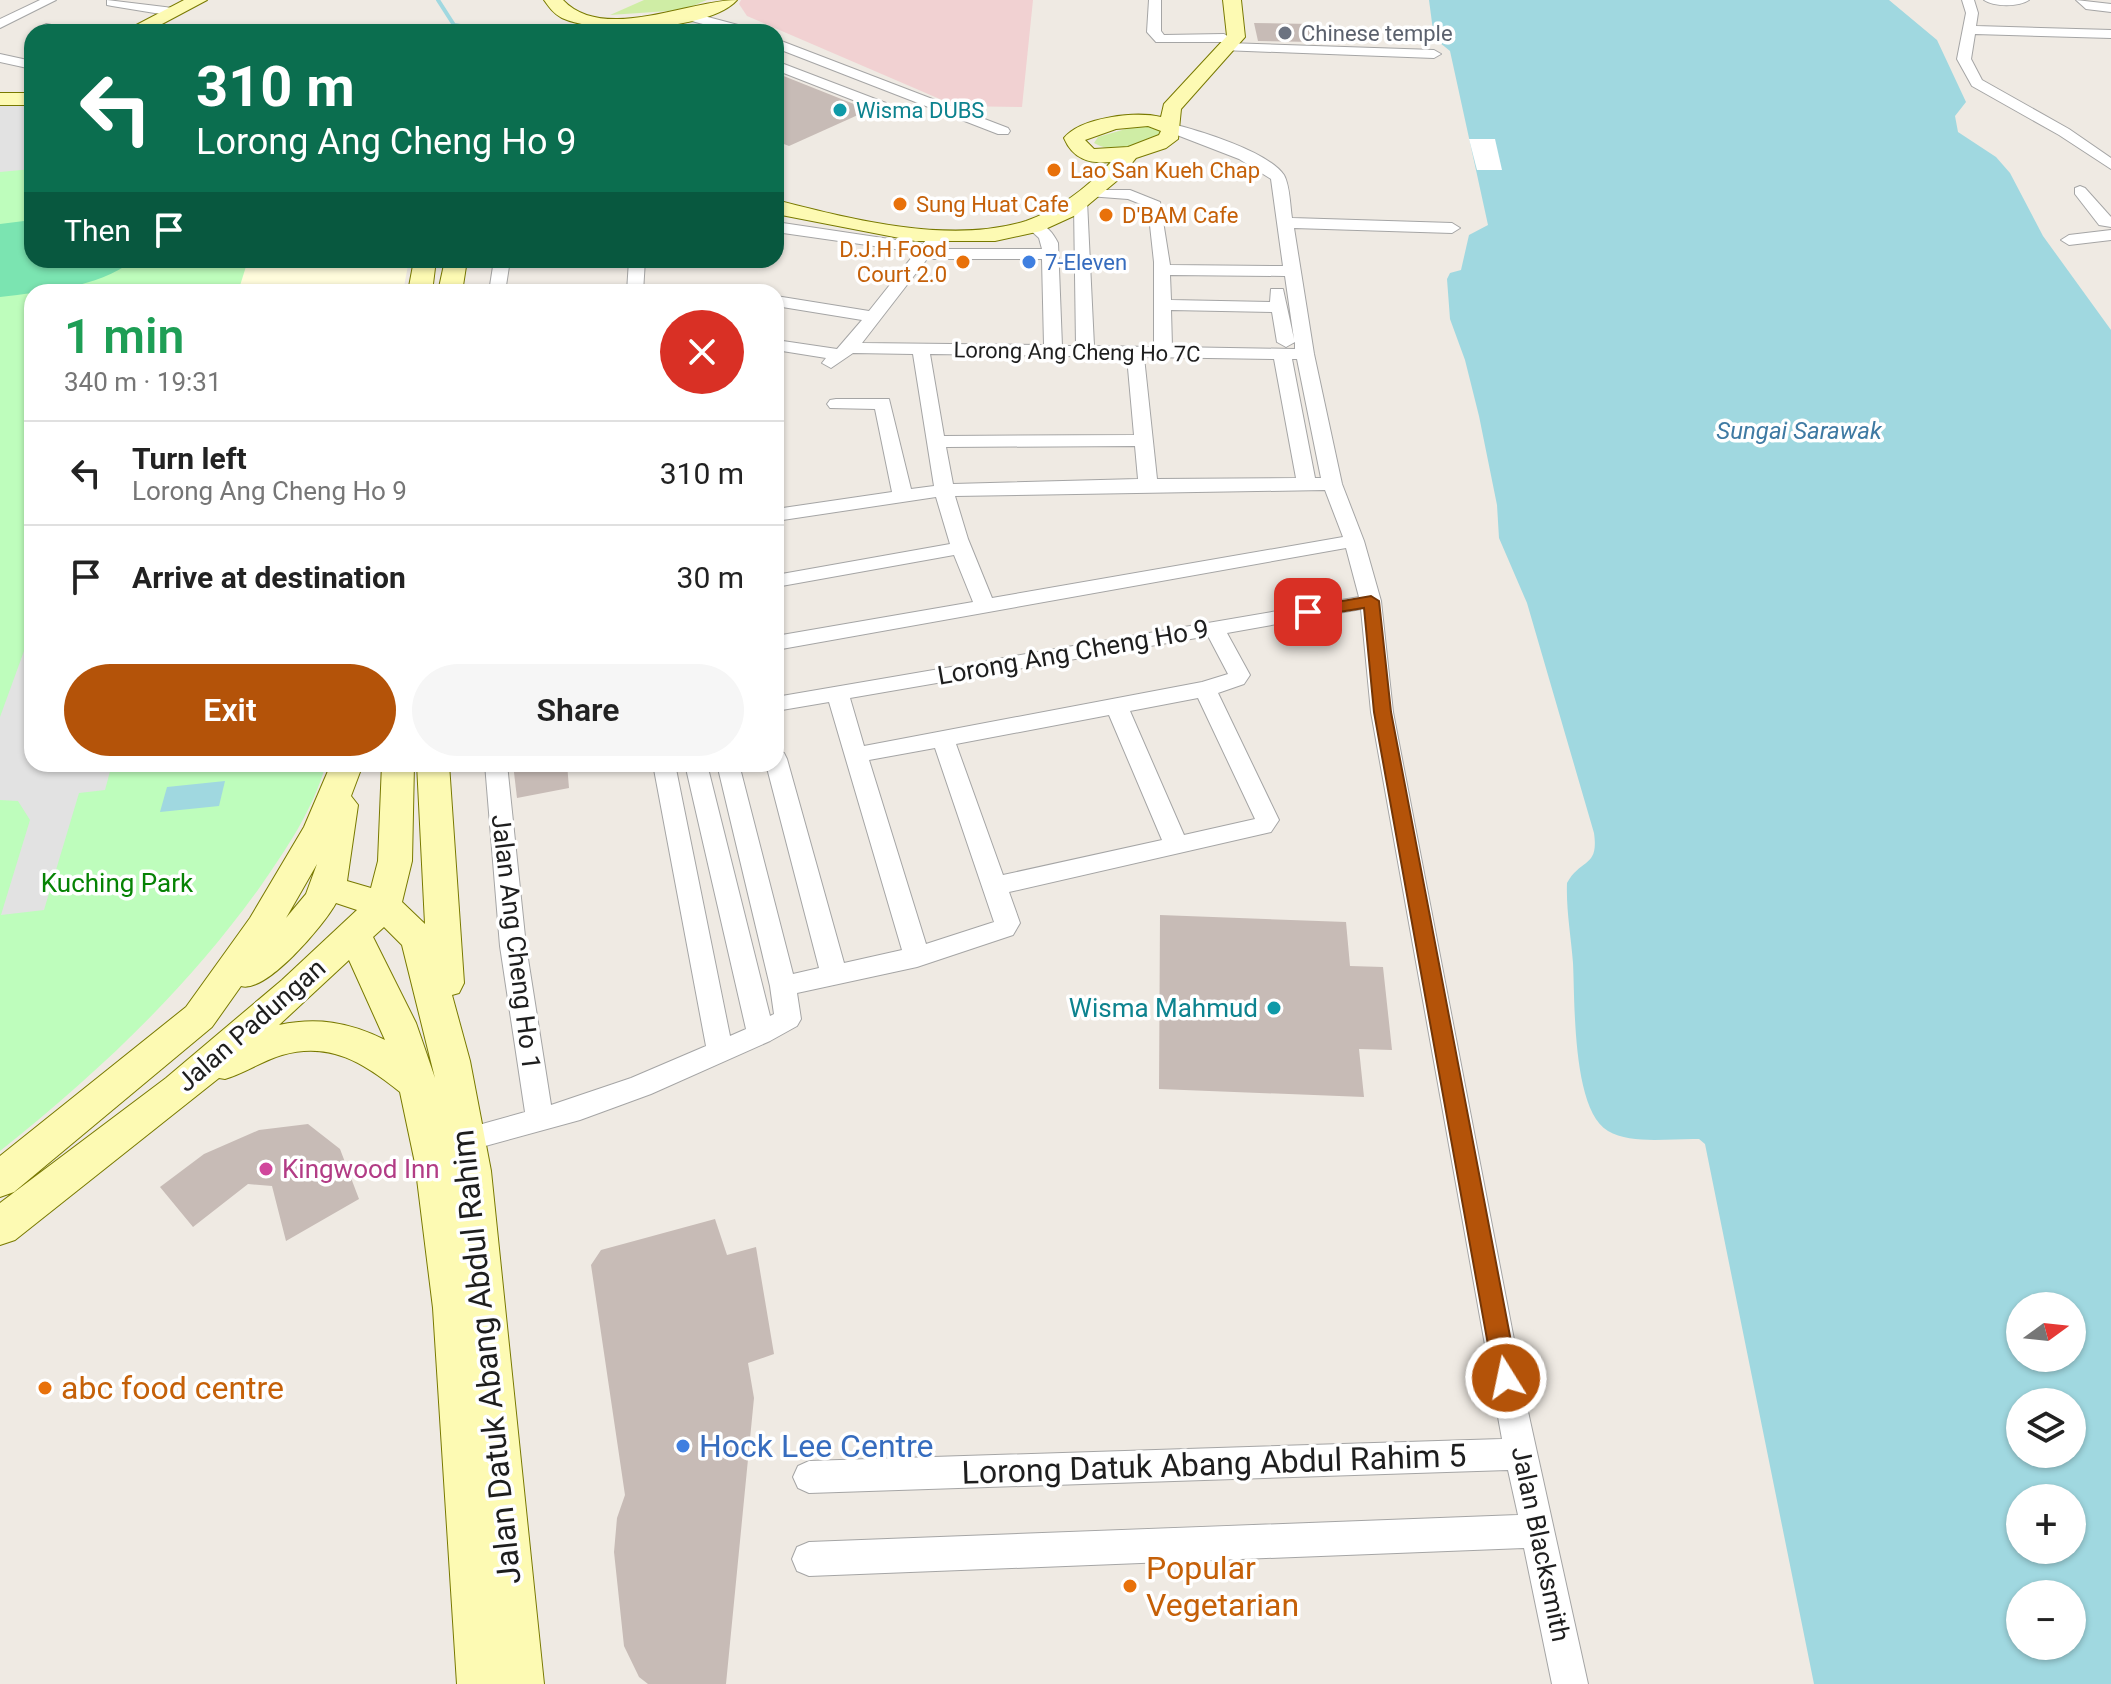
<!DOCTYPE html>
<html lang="en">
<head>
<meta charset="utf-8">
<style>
	body { margin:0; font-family:Roboto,sans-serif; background:#f6f6f6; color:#222; height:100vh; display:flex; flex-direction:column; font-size:30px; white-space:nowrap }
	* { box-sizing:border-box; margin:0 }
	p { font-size:26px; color:#767676 }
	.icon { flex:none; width:44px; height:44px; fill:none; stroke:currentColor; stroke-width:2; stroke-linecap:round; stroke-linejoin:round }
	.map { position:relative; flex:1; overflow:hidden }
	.drawer { position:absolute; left:24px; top:284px; width:760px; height:488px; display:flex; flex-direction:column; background:#fff; border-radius:24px; box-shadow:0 2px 6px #0004 }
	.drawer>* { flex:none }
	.top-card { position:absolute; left:24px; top:24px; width:760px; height:244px; border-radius:24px; box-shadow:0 2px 6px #0004; background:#0b6e4f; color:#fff; overflow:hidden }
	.needle { width:52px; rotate:75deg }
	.controls { position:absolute; left:2006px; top:1292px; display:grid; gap:16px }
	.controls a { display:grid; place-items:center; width:80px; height:80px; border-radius:50%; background:#fff; box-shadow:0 2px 6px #0004; font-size:40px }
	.pin { position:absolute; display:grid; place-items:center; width:68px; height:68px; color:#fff; margin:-34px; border-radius:16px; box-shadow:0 4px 12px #0006 }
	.me { position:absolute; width:88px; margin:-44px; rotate:350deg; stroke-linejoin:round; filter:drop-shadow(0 0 6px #0008) }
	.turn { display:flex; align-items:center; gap:28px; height:168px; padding:0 40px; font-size:36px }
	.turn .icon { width:104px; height:104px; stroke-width:2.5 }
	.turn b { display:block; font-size:56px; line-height:68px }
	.then { display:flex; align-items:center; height:76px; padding:0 40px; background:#0003; gap:16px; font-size:30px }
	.round { display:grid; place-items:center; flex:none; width:84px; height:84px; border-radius:42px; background:#f6f6f6 }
	.summary { display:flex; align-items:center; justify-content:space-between; height:136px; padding:0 40px }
	h1 { font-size:48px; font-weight:600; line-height:60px; color:#1e9e55 }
	.primary-button { display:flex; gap:16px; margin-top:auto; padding:16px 40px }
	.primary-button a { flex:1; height:92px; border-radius:48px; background:#b45309; color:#fff; font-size:32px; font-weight:600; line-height:92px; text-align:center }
	.primary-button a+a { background:#f6f6f6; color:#222 }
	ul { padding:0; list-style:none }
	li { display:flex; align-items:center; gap:24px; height:104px; padding:0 40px; border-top:2px solid #e0e0e0 }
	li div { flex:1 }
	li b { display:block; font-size:30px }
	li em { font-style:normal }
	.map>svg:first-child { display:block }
	.commercial { fill:#f1d1d2 }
	.education { fill:#fffcdc }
	.grass { fill:#cfeda5 }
	.park { fill:#befdbc }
	.pitch { fill:#7be4b1 }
	.parking { fill:#e2e2e2 }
	.water { fill:#a0d8e0; fill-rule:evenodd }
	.pier { fill:#fff }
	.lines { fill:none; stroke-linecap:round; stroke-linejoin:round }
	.stream { stroke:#a0d8e0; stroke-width:4 }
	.building { fill:#c7bbb6 }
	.street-casing { stroke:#a5a5a5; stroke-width:2 }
	.secondary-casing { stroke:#787900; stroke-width:2 }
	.street { fill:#fff; fill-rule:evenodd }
	.secondary { fill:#fdfab3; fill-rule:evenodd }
	.route { fill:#b45309; stroke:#753606; stroke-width:2 }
	.worship-dot { fill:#6b7280; stroke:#fff; stroke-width:3 }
	.culture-dot { fill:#0f9aa8; stroke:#fff; stroke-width:3 }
	.food-dot { fill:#e8710a; stroke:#fff; stroke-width:3 }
	.shop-dot { fill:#3f7fe0; stroke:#fff; stroke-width:3 }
	.hotel-dot { fill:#d1479c; stroke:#fff; stroke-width:3 }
	.labels { text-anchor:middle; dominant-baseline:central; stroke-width:7; stroke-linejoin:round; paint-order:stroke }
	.far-worship-label { font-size:22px; fill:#5b616d; stroke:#fff; text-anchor:start }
	.far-culture-label { font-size:22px; fill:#0d838f; stroke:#fff; text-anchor:start }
	.far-food-label { font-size:22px; fill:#c56008; stroke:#fff; text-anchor:start }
	.far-shop-label { font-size:22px; fill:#366cbe; stroke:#fff; text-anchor:start }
	.far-street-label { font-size:22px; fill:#1e1e1e; stroke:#fff }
	.far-water-label { font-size:24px; font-style:italic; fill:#3f7aa3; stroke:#fff }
	.street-label { font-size:26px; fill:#1e1e1e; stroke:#fff }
	.park-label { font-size:26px; fill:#068304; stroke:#fff }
	.culture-label { font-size:26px; fill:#0d838f; stroke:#fff; text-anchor:end }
	.hotel-label { font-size:26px; fill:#b23c85; stroke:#fff; text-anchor:start }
	.near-street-label { font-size:32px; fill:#1e1e1e; stroke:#fff }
	.near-food-label { font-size:32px; fill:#c56008; stroke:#fff; text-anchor:start }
	.near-shop-label { font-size:32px; fill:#366cbe; stroke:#fff; text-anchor:start }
</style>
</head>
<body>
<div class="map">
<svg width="2111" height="1684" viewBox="0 0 2111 1684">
	<rect width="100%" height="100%" fill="#efeae3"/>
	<path class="commercial" d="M 741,0 L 1033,0 L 1022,107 L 956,106 L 747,16 L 739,4 Z"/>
	<path class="education" d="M 247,260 L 409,260 L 403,292 L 236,292 Z"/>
	<g class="grass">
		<path d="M 644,0 L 707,0 L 683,10 L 610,15 Z"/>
		<path d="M 1143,124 L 1163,128 L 1162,137 C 1140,143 1115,156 1094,143 L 1098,137 Z"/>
	</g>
	<path class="park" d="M 0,106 L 32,107 L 32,260 L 248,260 L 238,292 L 32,292 L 32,764 L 326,764 C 313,810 287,848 260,887 C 187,989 98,1073 0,1151 Z"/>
	<path class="pitch" d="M 32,220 L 32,260 L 134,260 C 95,289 46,291 0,297 L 0,224 Z"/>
	<g class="parking">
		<path d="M 0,104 L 32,104 L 32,169 L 0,172 Z"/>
		<path d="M 32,629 L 32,764 L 112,764 L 105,790 L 79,793 L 44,910 L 1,915 L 30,820 L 18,801 L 0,800 L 0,717 Z"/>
	</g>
	<g class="water">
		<path d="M 1429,0 L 1889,0 L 1937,40 L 1966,102 L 1955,116 L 1958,132 L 1996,157 L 2010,173 L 2043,236 L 2111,330 L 2111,1684 L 1814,1684 L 1705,1144 L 1699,1139 C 1672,1138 1632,1145 1608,1131 C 1572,1110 1575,1001 1573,963 C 1571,936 1566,910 1567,883 C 1581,858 1599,868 1594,833 L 1527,603 L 1499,538 L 1497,505 L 1479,416 L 1465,360 L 1450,319 L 1447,279 L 1450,273 L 1461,270 L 1469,235 L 1488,225 L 1450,51 L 1434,38 ZM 2020,1306 L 2072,1306 L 2072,1358 L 2020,1358 ZM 2020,1402 L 2072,1402 L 2072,1454 L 2020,1454 ZM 2020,1498 L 2072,1498 L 2072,1550 L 2020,1550 ZM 2020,1594 L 2072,1594 L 2072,1646 L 2020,1646 Z"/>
		<path d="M 225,781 L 219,806 L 160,812 L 167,787 Z"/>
	</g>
	<path class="pier" d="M 1469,139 L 1495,139 L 1502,170 L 1477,170 Z"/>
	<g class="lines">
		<path class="stream" d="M 438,0 L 454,25 L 499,32"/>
	</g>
	<g class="building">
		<path d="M 1254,23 L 1312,24 L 1315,42 L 1258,41 Z"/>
		<path d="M 776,73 L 869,110 L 789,146 L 776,141 Z"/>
		<path d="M 513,764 L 567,764 L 569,788 L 517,798 Z"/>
		<path d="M 1160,915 L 1346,922 L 1350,966 L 1383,967 L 1392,1050 L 1359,1049 L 1364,1097 L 1159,1089 Z"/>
		<path d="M 308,1124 L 340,1149 L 359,1199 L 286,1241 L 272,1186 L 248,1184 L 193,1227 L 160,1187 L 204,1154 L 259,1130 Z"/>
		<path d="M 715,1219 L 727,1255 L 756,1247 L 774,1354 L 748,1363 L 754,1398 L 726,1684 L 648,1684 L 639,1677 L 624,1646 L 614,1552 L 617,1518 L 625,1495 L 591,1265 L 601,1250 Z"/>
	</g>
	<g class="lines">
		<g class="street-casing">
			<g id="street">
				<path d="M 40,0 L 56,0 L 0,28 L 0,19 Z"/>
				<path d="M 107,0 L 173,8 L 179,12 L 173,16 L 112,6 L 107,5 Z"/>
				<path d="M 1149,0 L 1161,0 L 1161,31 L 1164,35 L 1224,34 L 1231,38 L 1224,42 L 1156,42 L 1147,32 Z"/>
				<path d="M 1962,0 L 1974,0 L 1978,13 L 1976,26 L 2111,30 L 2111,38 L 1975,34 L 1971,59 L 1982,80 L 2069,129 L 2111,158 L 2111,169 L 2059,135 L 1972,86 L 1957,59 L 1966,13 Z"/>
				<path d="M 1984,0 L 2029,0 C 2019,7 1994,7 1984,0 Z"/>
				<path d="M 2076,0 L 2111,4 L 2111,12 L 2086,9 Z"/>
				<path d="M 689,12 L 753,29 L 755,32 L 733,32 L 684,19 L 684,13 Z"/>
				<path d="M 46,24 L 73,29 L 75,32 L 41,31 L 39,28 Z"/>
				<path d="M 776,39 L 1008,128 L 1010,131 L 1008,134 L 998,134 L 776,48 Z"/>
				<path d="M 1227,43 L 1434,50 L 1441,54 L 1434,58 L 1222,50 L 1220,47 Z"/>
				<path d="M 0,54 L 32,61 L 32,69 L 0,62 Z"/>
				<path d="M 776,61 L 886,103 L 888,106 L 886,109 L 876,109 L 776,70 Z"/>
				<path d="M 1169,123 C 1197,130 1268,151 1284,175 C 1290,186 1290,206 1292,218 L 1452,223 L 1460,228 L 1452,233 L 1294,228 L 1314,354 L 1342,484 L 1364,541 L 1381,601 L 1393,712 L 1527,1407 L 1588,1684 L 1552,1684 L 1524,1548 L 809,1576 L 797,1571 L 792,1559 L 797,1547 L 809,1542 L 1518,1515 L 1508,1470 L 809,1493 L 798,1488 L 793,1477 L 798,1466 L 809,1461 L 1502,1439 L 1371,712 L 1361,609 L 1227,633 L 1250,675 L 1244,684 L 1218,693 L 1279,820 L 1271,832 L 1009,892 L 1020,923 L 1013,935 L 917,967 L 797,993 L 801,1019 L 797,1026 L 770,1041 L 651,1094 L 580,1120 L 467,1151 L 457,1147 L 453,1139 L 457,1131 L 525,1112 L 500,946 L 485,764 L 507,764 L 526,946 L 551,1105 L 631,1078 L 706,1046 L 653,764 L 675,764 L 730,1036 L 746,1029 L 685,764 L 707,764 L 770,1016 L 774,1014 L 770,986 L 717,764 L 739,764 L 793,974 L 819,968 L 766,764 L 776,764 L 776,751 L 784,753 L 787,759 L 844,963 L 902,950 L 829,702 L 776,711 L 776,697 L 1359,597 L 1346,548 L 776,650 L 776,636 L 973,602 L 954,555 L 776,587 L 776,575 L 950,544 L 936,497 L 776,521 L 776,509 L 892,492 L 875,409 L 830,408 L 827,404 L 830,400 L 836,399 L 889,399 L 911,489 L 934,486 L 913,354 L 853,353 L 831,368 L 822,363 L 826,358 L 776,350 L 776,340 L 837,349 L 862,320 L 776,306 L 776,296 L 869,311 L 916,252 L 776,232 L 776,222 L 923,244 L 930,234 L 942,234 L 944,237 L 935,249 L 1042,249 L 1039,238 L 1027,227 L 1035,222 C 1047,225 1053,233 1058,243 L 1062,346 L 1076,346 L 1074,204 L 1082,199 L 1087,201 L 1094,346 L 1154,347 L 1154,262 L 1148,207 L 1128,199 L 1088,196 L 1088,190 L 1130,190 L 1160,202 L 1170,265 L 1283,266 L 1271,179 L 1239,159 L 1164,130 L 1164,124 ZM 927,259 L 1042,259 L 1044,345 L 862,343 ZM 1170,275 L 1285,276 L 1294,339 L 1283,289 L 1271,289 L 1270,302 L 1171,300 ZM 1171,310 L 1272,312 L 1277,342 L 1286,347 L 1295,342 L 1295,349 L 1172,347 ZM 930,354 L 1127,357 L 1134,435 L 944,436 ZM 1144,357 L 1274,359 L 1296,478 L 1157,479 ZM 1292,359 L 1297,359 L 1321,478 L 1315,478 ZM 1135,446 L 1138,479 L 953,484 L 946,447 ZM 1325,490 L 1343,537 L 992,598 L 968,539 L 955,496 ZM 1208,636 L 1228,674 L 1202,682 L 864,746 L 850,698 ZM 1198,698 L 1255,819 L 1184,835 L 1130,711 ZM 1109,715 L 1162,840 L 1003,875 L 956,744 ZM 935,748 L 994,922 L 926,944 L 869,760 Z"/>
				<path d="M 2080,186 L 2085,188 L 2111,217 L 2111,227 L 2099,225 L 2075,194 L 2075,188 Z"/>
				<path d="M 2111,230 L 2111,240 L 2069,245 L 2061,240 L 2069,235 Z"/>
				<path d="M 494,260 L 510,260 L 505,292 L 489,292 Z"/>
				<path d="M 629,260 L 645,260 L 643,292 L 627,292 Z"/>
			</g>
		</g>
		<g class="secondary-casing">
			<g id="secondary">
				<path d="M 184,0 L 207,0 L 147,32 L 123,32 Z"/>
				<path d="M 544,0 L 563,0 C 603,43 690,0 737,0 C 709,31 598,35 562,18 C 554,14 549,7 544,0 Z"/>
				<path d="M 1223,0 L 1241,0 L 1245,37 L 1181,109 L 1178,139 L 1166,148 L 1136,158 L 1119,179 L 1076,215 L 1041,231 L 995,241 L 915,241 L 776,214 L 776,200 C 850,219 950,245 1026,221 C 1058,210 1088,187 1111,162 C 1089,164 1073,159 1064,138 C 1081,117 1136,111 1161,117 L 1164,104 L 1227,36 ZM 1148,126 L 1161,131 L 1159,135 L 1128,147 L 1094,149 L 1085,140 L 1116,129 Z"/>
				<rect x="0" y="93" width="32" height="12"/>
				<path d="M 414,260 L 436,260 L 432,292 L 408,292 Z"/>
				<path d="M 445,260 L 467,260 L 462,292 L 438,292 Z"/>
				<path d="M 331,764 L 363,764 L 351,796 L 358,805 L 347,881 L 371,888 L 378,861 L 382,764 L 414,764 L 412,861 L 402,902 L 425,924 L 417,764 L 449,764 L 464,983 L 459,993 L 452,995 L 470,1061 L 491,1171 L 544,1684 L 457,1684 L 433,1308 L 415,1163 L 400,1092 C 364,1063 330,1041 282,1055 C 262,1061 245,1073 225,1079 L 219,1078 L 15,1240 L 0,1245 L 0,1203 L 166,1078 L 282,980 L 357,910 L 336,903 C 324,925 266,994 241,986 L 212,1027 L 14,1192 L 0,1197 L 0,1156 L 186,1007 L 250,918 L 304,827 ZM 317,864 L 306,894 L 286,918 ZM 384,927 L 402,945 L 435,1078 L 416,1023 L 373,937 ZM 349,960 L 385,1040 C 349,1022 317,1017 279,1025 Z"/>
			</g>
		</g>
		<use href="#street" class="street"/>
		<use href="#secondary" class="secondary"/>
	</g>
	<path class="route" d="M 1371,596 L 1379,601 L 1391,712 L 1518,1378 L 1514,1386 L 1506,1389 L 1498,1386 L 1494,1378 L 1374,712 L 1364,608 L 1308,617 L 1300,612 L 1308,607 Z"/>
	<circle class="worship-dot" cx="1285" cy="33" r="8"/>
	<g class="culture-dot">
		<circle cx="840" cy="110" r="8"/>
		<circle cx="1274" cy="1008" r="8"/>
	</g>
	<g class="food-dot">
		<circle cx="1054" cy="170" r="8"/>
		<circle cx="900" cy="204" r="8"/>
		<circle cx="1106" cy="215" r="8"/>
		<circle cx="963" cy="262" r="8"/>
		<circle cx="45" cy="1388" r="8"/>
		<circle cx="1130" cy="1586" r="8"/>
	</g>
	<g class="shop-dot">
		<circle cx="1029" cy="262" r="8"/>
		<circle cx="683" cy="1446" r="8"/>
	</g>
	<circle class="hotel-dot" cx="266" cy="1169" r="8"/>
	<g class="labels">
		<g class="far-worship-label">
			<text x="1301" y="33">Chinese temple</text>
		</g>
		<g class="far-culture-label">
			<text x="856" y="110">Wisma DUBS</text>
		</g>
		<g class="far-food-label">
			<text x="1070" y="170">Lao San Kueh Chap</text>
			<text x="916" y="204">Sung Huat Cafe</text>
			<text x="1122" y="215">D'BAM Cafe</text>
			<text x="947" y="249" text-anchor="end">D.J.H Food<tspan x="947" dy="25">Court 2.0</tspan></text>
		</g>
		<g class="far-shop-label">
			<text x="1045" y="262">7-Eleven</text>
		</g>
		<g class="far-street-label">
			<text transform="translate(1077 352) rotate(1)">Lorong Ang Cheng Ho 7C</text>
		</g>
		<g class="far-water-label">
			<text x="1799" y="431">Sungai Sarawak</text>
		</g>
		<g class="street-label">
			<text transform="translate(1073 652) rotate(-10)">Lorong Ang Cheng Ho 9</text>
			<text transform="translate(516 942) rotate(83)">Jalan Ang Cheng Ho 1</text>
			<text transform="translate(251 1025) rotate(-41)">Jalan Padungan</text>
			<text transform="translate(1541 1544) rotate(78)">Jalan Blacksmith</text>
		</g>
		<g class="park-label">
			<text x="117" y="883">Kuching Park</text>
		</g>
		<g class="culture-label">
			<text x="1258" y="1008">Wisma Mahmud</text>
		</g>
		<g class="hotel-label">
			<text x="282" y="1169">Kingwood Inn</text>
		</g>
		<g class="near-street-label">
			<text transform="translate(486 1357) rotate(-96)">Jalan Datuk Abang Abdul Rahim</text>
			<text transform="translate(1214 1464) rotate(-2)">Lorong Datuk Abang Abdul Rahim 5</text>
		</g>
		<g class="near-food-label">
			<text x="61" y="1388">abc food centre</text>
			<text x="1146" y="1568">Popular<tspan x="1146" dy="37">Vegetarian</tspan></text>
		</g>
		<g class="near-shop-label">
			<text x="699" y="1446">Hock Lee Centre</text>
		</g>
	</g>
</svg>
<div class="controls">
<a><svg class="needle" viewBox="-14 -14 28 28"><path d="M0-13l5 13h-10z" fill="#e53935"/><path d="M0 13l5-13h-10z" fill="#767676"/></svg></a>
<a><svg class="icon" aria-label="layers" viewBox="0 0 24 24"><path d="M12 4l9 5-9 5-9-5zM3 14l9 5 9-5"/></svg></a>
<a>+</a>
<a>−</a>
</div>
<div class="pin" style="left:1308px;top:612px;background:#d93025"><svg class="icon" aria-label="arrive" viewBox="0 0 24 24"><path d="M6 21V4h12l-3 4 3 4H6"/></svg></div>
<svg class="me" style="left:1506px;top:1378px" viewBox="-20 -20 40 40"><circle r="17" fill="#b45309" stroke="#fff" stroke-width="3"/><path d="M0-11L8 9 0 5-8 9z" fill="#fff"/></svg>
<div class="top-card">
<div class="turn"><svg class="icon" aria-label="left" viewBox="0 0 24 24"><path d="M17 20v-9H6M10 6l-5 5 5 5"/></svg><div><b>310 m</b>Lorong Ang Cheng Ho 9</div></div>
<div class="then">Then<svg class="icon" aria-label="arrive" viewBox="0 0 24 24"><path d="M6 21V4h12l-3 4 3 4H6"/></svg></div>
</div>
<section class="drawer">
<div class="summary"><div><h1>1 min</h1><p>340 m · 19:31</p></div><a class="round" style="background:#d93025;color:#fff"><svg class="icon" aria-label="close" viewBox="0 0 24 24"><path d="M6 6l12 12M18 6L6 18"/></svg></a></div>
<ul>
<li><svg class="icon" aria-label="left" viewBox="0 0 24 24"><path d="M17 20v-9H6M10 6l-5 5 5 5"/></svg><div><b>Turn left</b><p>Lorong Ang Cheng Ho 9</p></div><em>310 m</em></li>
<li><svg class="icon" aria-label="arrive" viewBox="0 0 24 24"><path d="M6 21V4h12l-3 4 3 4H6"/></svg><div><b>Arrive at destination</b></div><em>30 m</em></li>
</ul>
<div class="primary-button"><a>Exit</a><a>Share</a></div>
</section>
</div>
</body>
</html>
